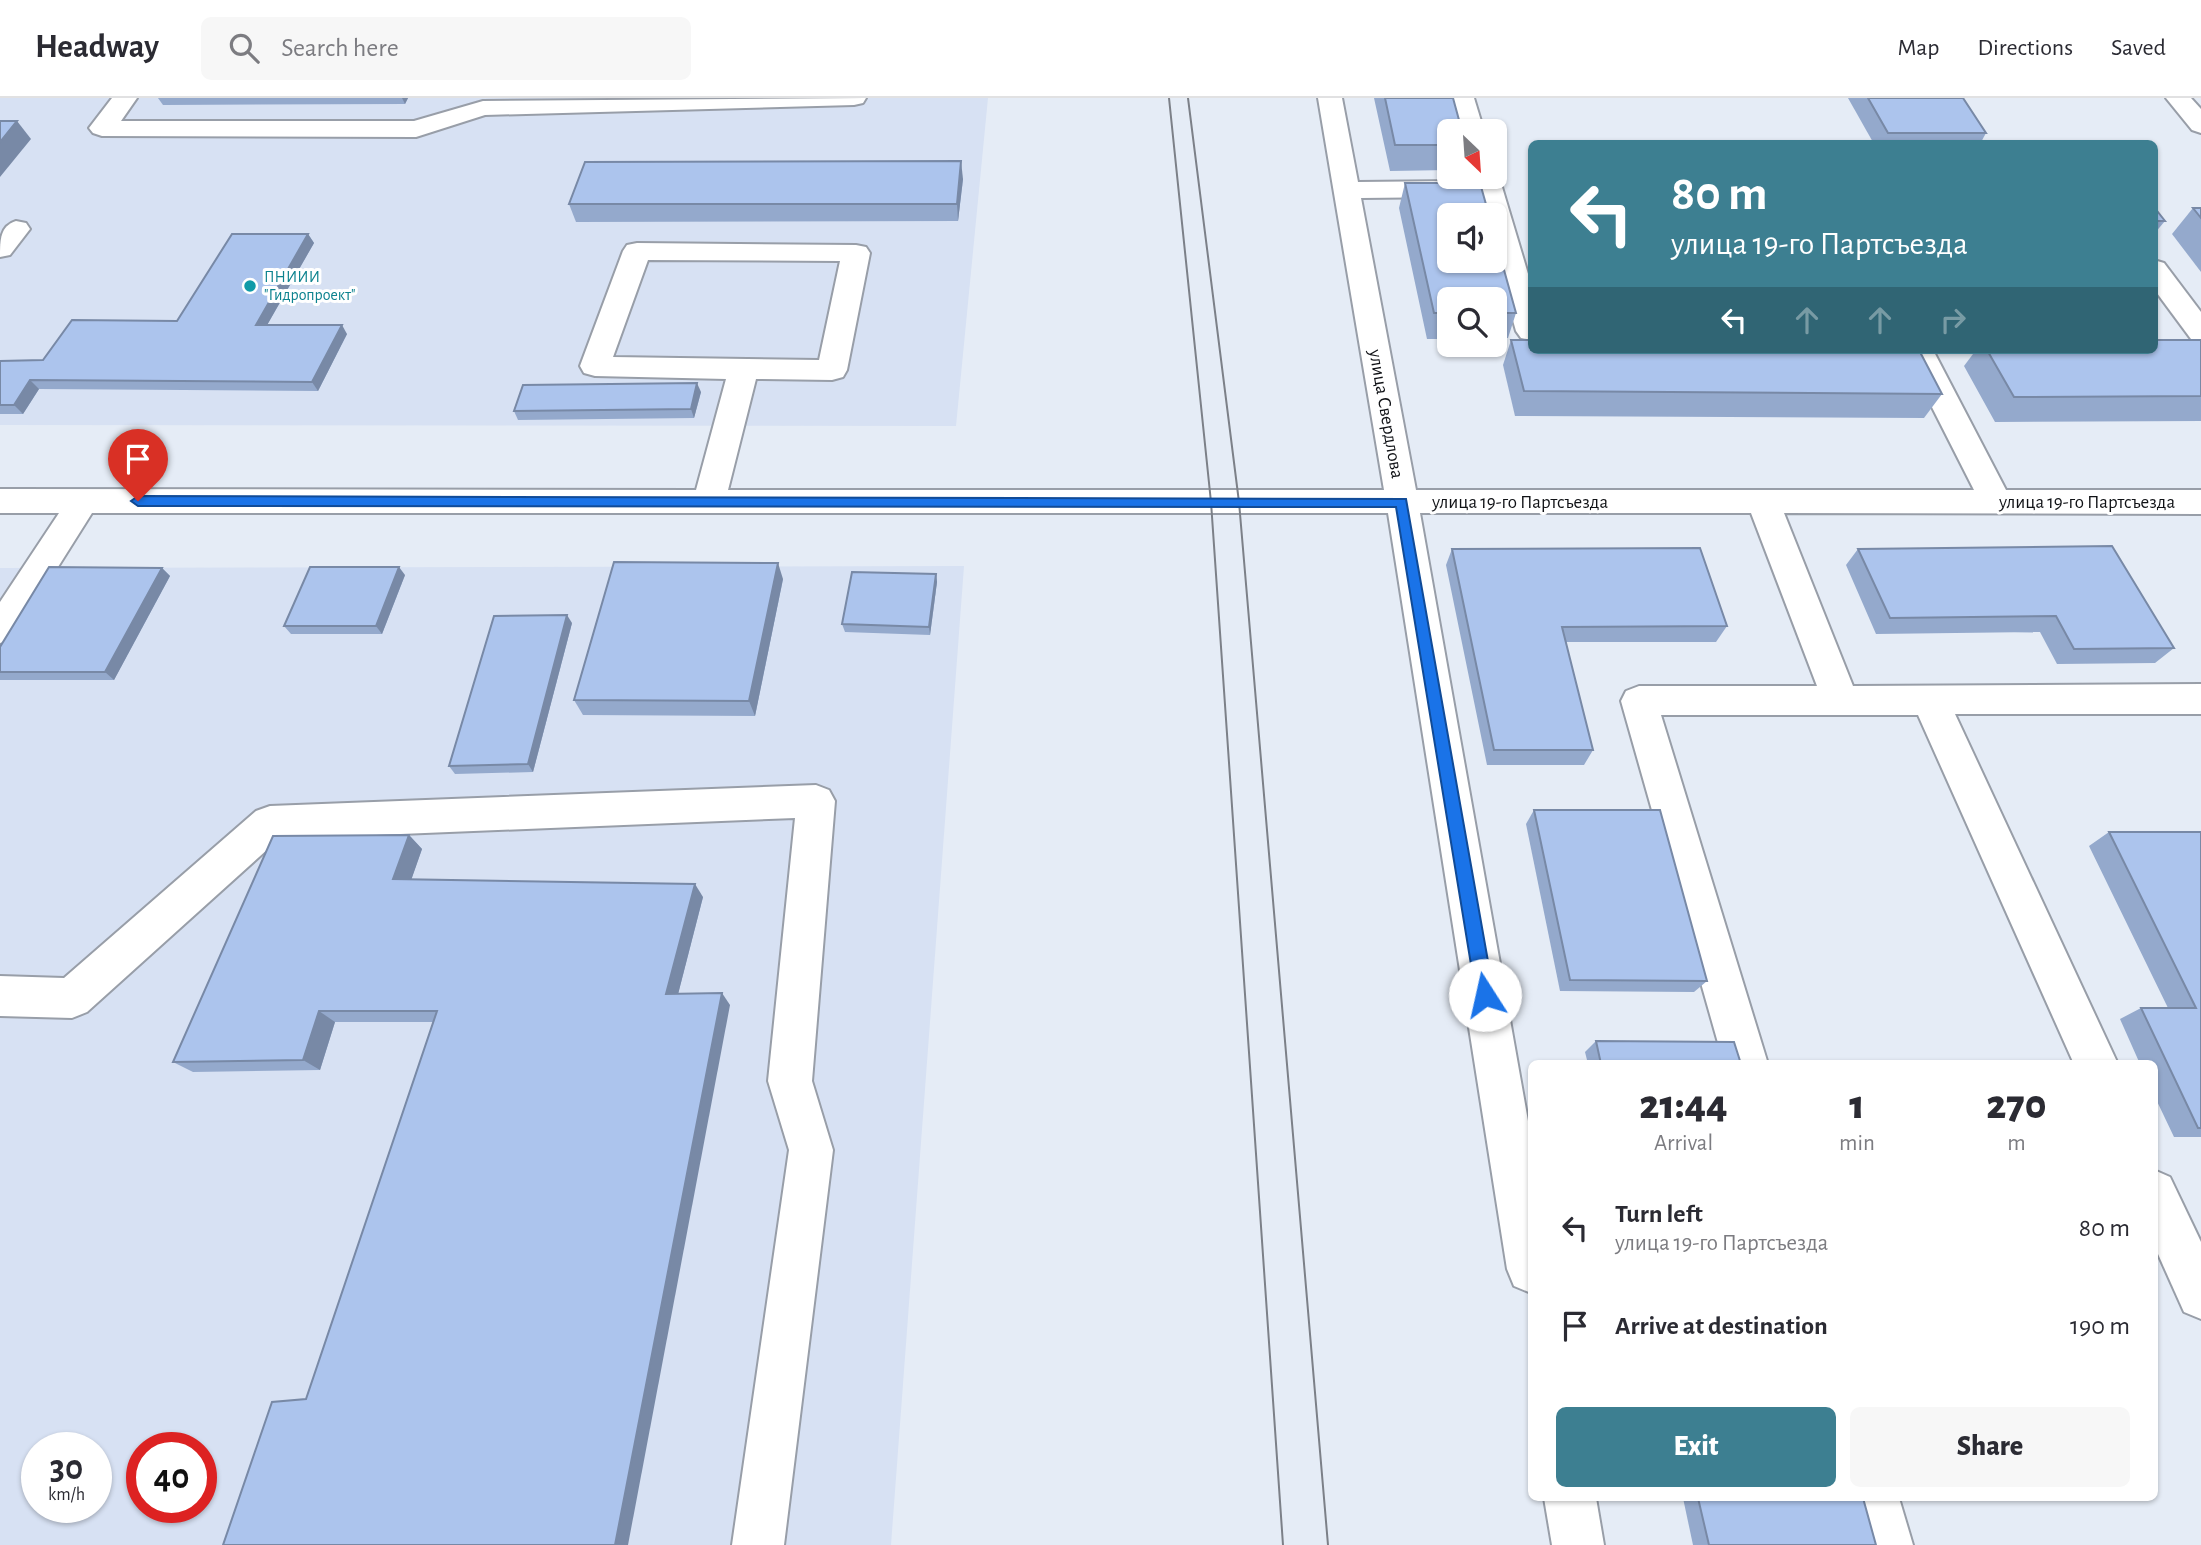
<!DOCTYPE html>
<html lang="en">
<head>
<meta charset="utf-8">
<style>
	body { margin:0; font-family:"Alegreya Sans",sans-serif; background:#f7f7f7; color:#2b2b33; height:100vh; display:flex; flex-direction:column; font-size:26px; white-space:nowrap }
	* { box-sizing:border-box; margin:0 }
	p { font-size:23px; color:#7c7c81 }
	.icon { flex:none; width:38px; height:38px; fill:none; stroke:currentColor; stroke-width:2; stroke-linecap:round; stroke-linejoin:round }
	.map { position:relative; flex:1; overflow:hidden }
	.sheet { position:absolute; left:1528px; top:962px; width:630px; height:441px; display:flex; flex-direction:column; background:#fff; border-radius:10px; box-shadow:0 2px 5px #0004 }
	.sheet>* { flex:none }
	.guide { position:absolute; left:1528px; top:42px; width:630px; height:214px; border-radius:10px; box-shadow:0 2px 5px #0004; background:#3d7f91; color:#fff; overflow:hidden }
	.needle { width:46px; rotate:155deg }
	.fabs { position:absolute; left:1437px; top:21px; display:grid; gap:14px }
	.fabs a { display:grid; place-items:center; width:70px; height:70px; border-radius:10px; background:#fff; box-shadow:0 2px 5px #0004; font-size:35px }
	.speed { position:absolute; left:21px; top:1334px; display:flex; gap:14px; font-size:35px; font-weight:700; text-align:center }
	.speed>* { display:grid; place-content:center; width:91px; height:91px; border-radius:50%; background:#fff; box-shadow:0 2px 5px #0004; line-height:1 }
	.speed small { font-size:18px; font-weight:400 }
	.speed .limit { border:10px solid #d22; background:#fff; color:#111 }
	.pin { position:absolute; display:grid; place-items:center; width:60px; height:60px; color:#fff; margin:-72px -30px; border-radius:50% 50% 50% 0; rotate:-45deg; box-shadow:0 0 7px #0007 }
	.pin .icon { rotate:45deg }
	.me { position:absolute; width:77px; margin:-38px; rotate:350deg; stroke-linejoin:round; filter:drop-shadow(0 0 5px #0008) }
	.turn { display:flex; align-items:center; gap:24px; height:147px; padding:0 28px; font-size:32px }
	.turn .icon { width:91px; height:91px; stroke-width:2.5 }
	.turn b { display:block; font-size:49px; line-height:60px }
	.lanes { display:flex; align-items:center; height:66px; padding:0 28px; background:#0003; justify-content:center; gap:35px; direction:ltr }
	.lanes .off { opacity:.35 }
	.eta { display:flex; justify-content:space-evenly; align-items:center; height:119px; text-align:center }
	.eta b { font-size:42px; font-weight:800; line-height:49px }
	.primary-button { display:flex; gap:14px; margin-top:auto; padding:14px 28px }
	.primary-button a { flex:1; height:80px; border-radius:10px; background:#3d7f91; color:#fff; font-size:28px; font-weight:800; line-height:80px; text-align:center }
	.primary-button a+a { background:#f7f7f7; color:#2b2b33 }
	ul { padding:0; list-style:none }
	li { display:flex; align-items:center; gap:21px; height:98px; padding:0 28px }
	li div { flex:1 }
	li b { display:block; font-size:26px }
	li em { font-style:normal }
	header { display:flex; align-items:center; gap:42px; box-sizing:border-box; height:98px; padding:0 35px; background:#fff; border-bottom:2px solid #e1e1e2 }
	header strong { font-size:33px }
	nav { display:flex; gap:38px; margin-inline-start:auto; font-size:24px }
	.search { width:490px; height:63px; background:#f7f7f7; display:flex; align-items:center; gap:18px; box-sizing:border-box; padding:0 24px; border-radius:10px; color:#7c7c81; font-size:26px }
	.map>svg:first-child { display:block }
	.built { fill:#d7e1f3; fill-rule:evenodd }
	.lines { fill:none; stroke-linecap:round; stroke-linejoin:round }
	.minor-casing { stroke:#989ea8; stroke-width:4 }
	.minor { fill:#fff; fill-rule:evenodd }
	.tram { stroke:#7c8088; stroke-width:2 }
	.wall { fill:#94a9cc }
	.shaded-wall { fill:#7889a6 }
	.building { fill:#acc4ed; stroke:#7889a6; stroke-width:2 }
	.route { fill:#1a73e8; stroke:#114b97; stroke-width:2 }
	.culture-dot { fill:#0f9aa8; stroke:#fff; stroke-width:2.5 }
	.labels { text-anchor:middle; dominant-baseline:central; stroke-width:6; stroke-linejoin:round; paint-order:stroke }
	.far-culture-label { font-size:16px; fill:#0d838f; stroke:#fff; text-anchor:start }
	.street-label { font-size:19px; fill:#101216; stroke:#fff }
</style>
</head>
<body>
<header>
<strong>Headway</strong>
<div class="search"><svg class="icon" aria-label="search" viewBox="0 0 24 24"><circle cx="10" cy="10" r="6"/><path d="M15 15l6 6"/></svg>Search here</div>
<nav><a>Map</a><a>Directions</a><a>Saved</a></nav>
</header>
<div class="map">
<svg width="2201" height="1447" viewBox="0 0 2201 1447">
	<rect width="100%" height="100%" fill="#e5ecf6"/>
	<g class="built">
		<path d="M 0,0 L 988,0 L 956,328 L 0,327 Z"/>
		<path d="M 964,468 L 891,1447 L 0,1447 L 0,470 ZM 37,1349 L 96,1349 L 96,1409 L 37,1409 ZM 142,1349 L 201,1349 L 201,1409 L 142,1409 Z"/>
	</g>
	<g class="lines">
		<g class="minor-casing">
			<g id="minor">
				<path d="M 112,0 L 137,0 L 121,23 L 414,23 L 483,3 L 866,0 L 863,5 L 854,7 L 485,17 L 416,39 L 102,38 L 93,35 L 89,30 Z"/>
				<path d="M 1318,0 L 1342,0 L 1358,84 L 1455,83 L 1464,85 L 1468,91 L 1464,97 L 1455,99 L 1361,100 L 1416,392 L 1974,392 L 1903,252 L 1933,252 L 2006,392 L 2201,392 L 2201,416 L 1784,415 L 1853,588 L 2201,586 L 2201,616 L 1955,616 L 2118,966 L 2074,966 L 1918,617 L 1661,617 L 1768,966 L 1724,966 L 1621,603 L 1626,593 L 1639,588 L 1817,588 L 1751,415 L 1420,415 L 1531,1040 L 1531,1195 L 1514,1188 L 1507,1171 L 1388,415 L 92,415 L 12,542 L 0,545 L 0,504 L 59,415 L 0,415 L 0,391 L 696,392 L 726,281 L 595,278 L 584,275 L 580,268 L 623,153 L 627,147 L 637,145 L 856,147 L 866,149 L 870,155 L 847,272 L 843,279 L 832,282 L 756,281 L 728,392 L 1384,392 ZM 648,162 L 840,163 L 819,262 L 613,259 Z"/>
				<path d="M 1450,0 L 1474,0 L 1484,33 L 1460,33 Z"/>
				<path d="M 2166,0 L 2191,0 L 2201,11 L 2201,35 L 2192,32 Z"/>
				<path d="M 1494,73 L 1499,79 L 1531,186 L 1531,242 L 1521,240 L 1516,233 L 1494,155 L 1494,117 L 1484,117 L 1473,79 L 1494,79 Z"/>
				<path d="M 16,123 L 26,125 L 30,131 L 10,157 L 0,159 C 0,142 0,128 16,123 Z"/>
				<path d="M 2154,162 L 2164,165 L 2201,214 L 2201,243 L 2191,241 L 2154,191 Z"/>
				<path d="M 816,687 L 829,692 L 835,703 L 812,983 L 833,1052 L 784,1447 L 732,1447 L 789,1052 L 768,983 L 795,720 L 279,741 L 87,914 L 72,920 L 0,918 L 0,878 L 64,880 L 256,713 L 270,708 Z"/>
				<path d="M 2154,1072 L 2170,1079 L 2201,1144 L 2201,1221 L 2184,1214 L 2154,1147 Z"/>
				<path d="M 1544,1400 L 1596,1400 L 1604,1447 L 1552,1447 Z"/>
				<path d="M 1847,1400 L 1899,1400 L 1913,1447 L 1861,1447 Z"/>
			</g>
		</g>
		<use href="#minor" class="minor"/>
		<g class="tram">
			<path d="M 1169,0 L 1211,404 L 1283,1447"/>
			<path d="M 1188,0 L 1239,404 L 1328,1447"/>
		</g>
	</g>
	<g class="wall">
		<path d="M 158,0 L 408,0 L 405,6 L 163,7 Z"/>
		<path d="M 1374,0 L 1453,0 L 1449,33 L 1449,72 L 1390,73 Z"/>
		<path d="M 1848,0 L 1963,0 L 1986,35 L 1980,46 L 1874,46 Z"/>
		<path d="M 963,81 L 958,123 L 576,124 L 569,106 Z"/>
		<path d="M 1405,85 L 1516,215 L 1508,240 L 1494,240 L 1494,201 L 1449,201 L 1449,241 L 1427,241 L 1399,110 Z"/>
		<path d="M 2154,109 L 2165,123 L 2154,136 Z"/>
		<path d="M 2193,110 L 2201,110 L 2201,174 L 2172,136 Z"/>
		<path d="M 308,136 L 314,145 L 267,227 L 347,236 L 318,293 L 39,291 L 23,316 L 0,316 L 0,263 L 43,262 L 177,223 Z"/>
		<path d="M 1511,242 L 1942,296 L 1924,320 L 1515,318 L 1503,267 Z"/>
		<path d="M 2201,242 L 2201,323 L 1995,324 L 1964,268 L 1976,252 L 2154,252 Z"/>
		<path d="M 701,294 L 694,320 L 518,322 L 514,313 Z"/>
		<path d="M 1452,451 L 1727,528 L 1716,544 L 1566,544 L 1593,652 L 1584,667 L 1487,667 L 1446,467 Z"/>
		<path d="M 1858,451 L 2174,550 L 2155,565 L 2057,566 L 2040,534 L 1876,536 L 1846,467 Z"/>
		<path d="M 162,470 L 170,478 L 114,582 L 0,582 L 0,549 Z"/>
		<path d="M 936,476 L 937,484 L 930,537 L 845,534 L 842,526 Z"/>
		<path d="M 405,477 L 382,536 L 291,536 L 284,528 Z"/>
		<path d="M 783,481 L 755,618 L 583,617 L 574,602 Z"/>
		<path d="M 572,525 L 533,674 L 455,676 L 449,668 Z"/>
		<path d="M 1534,712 L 1707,883 L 1694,894 L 1560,893 L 1526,726 Z"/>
		<path d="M 2109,734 L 2201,734 L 2201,1039 L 2174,1039 L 2154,997 L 2154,966 L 2140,966 L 2120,921 L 2141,910 L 2168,910 L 2089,748 Z"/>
		<path d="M 409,737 L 422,751 L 411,782 L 703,799 L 678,896 L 730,907 L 306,1301 L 433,924 L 335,924 L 320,972 L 193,974 L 173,964 Z"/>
		<path d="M 1596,943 L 1741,966 L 1588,966 L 1585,954 Z"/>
		<path d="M 1683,1400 L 1863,1400 L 1876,1447 L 1693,1447 Z"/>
	</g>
	<g class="shaded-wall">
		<path d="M 402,0 L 408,0 L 405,6 Z"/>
		<path d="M 17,23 L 31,41 L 0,79 L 0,44 Z"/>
		<path d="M 961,63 L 963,81 L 958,123 L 957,106 Z"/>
		<path d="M 308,136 L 314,145 L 262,236 L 256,227 Z"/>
		<path d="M 342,227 L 347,236 L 318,293 L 312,284 Z"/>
		<path d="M 30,282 L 39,291 L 23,316 L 14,307 Z"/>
		<path d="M 697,285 L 701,294 L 694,320 L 691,311 Z"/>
		<path d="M 778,465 L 783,481 L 755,618 L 749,603 Z"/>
		<path d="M 399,469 L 405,477 L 382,536 L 376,528 Z"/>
		<path d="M 162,470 L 170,478 L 114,582 L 105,574 Z"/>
		<path d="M 936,476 L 937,484 L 930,537 L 929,529 Z"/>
		<path d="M 567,517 L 572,525 L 533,674 L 528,666 Z"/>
		<path d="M 409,737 L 422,751 L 407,794 L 393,781 Z"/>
		<path d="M 695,786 L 703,799 L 675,908 L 666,896 Z"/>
		<path d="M 722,895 L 730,907 L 628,1447 L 615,1447 Z"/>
		<path d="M 319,913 L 335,924 L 320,972 L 303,962 Z"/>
	</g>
	<g class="building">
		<path d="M 1385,0 L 1453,0 L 1462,33 L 1449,33 L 1449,47 L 1395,47 Z"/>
		<path d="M 1868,0 L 1963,0 L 1986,35 L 1888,35 Z"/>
		<path d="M 0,23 L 17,23 L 0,44 Z"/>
		<path d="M 961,63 L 957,106 L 569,106 L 585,64 Z"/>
		<path d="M 1405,85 L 1480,85 L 1489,117 L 1449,117 L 1449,163 L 1494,163 L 1494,136 L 1516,215 L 1494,215 L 1494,201 L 1449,201 L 1449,215 L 1434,215 Z"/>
		<path d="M 2154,109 L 2165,123 L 2154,123 Z"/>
		<path d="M 2193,110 L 2201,110 L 2201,120 Z"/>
		<path d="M 232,136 L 308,136 L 256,227 L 342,227 L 312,284 L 30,282 L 14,307 L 0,307 L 0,263 L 43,262 L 72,222 L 177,223 Z"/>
		<path d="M 1511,242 L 1531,242 L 1531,252 L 1919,252 L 1942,296 L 1524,293 Z"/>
		<path d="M 2154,242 L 2201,242 L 2201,298 L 2014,299 L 1987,252 L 2154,252 Z"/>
		<path d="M 697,285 L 691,311 L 514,313 L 523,287 Z"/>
		<path d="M 2112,448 L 2174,550 L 2074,551 L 2056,518 L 1890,520 L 1858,451 Z"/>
		<path d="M 1700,450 L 1727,528 L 1562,529 L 1593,652 L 1494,652 L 1452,451 Z"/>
		<path d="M 614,464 L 778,465 L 749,603 L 574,602 Z"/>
		<path d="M 49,469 L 162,470 L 105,574 L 0,574 L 0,549 Z"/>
		<path d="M 310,469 L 399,469 L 376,528 L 284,528 Z"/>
		<path d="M 852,474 L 936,476 L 929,529 L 842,526 Z"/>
		<path d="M 567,517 L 528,666 L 449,668 L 494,518 Z"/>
		<path d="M 1534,712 L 1660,712 L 1707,883 L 1570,882 Z"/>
		<path d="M 2109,734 L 2201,734 L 2201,1030 L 2198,1030 L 2141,910 L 2196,910 Z"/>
		<path d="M 409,737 L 393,781 L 695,786 L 666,896 L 722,895 L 615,1447 L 223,1447 L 272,1304 L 306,1301 L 437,913 L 319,913 L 303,962 L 173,964 L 273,738 Z"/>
		<path d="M 1596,943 L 1734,944 L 1741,966 L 1601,966 Z"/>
		<path d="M 1698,1400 L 1863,1400 L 1876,1447 L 1709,1447 Z"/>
	</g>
	<path class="route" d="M 138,398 L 1406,401 L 1494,897 L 1491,903 L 1485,905 L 1479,903 L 1476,897 L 1396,409 L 138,408 L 131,403 Z"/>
	<circle class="culture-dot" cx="250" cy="188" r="7"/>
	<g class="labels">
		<g class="far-culture-label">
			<text x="264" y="179">ПНИИИ<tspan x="264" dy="18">"Гидропроект"</tspan></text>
		</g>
		<g class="street-label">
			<text transform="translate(1386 316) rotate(80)">улица Свердлова</text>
			<text x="1520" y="404">улица 19-го Партсъезда</text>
			<text x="2087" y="404">улица 19-го Партсъезда</text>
		</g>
	</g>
</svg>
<div class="fabs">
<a><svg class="needle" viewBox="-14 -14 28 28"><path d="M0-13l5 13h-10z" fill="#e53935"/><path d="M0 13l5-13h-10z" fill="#7c7c81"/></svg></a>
<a><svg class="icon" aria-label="sound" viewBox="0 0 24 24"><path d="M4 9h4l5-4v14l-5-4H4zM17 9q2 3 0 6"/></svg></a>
<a><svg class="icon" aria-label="search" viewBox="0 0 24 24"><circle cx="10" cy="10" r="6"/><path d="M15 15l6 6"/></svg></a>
</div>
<div class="speed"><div>30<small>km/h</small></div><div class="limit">40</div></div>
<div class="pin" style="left:138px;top:403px;background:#d93025"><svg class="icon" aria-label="arrive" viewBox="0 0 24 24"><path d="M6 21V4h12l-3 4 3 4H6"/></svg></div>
<svg class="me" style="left:1485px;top:897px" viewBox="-20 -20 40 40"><circle r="19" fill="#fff"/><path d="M0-13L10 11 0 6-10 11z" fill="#1a73e8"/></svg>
<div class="guide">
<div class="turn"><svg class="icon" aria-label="left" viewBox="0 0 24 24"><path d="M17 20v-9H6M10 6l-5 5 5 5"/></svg><div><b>80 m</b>улица 19-го Партсъезда</div></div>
<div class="lanes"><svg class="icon" aria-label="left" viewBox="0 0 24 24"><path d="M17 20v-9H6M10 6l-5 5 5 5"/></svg><svg class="icon off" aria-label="ahead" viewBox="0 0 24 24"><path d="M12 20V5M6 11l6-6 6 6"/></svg><svg class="icon off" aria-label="ahead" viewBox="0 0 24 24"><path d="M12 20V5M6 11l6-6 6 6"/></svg><svg class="icon off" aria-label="right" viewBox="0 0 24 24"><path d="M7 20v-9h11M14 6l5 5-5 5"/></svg></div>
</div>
<section class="sheet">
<div class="eta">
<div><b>21:44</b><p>Arrival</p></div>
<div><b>1</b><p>min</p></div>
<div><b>270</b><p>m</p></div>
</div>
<ul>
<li><svg class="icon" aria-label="left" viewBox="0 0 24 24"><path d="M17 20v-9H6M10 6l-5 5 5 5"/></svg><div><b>Turn left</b><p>улица 19-го Партсъезда</p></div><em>80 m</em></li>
<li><svg class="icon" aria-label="arrive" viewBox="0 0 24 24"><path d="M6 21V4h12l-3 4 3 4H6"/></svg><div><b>Arrive at destination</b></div><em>190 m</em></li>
</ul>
<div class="primary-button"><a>Exit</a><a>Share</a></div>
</section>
</div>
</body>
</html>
